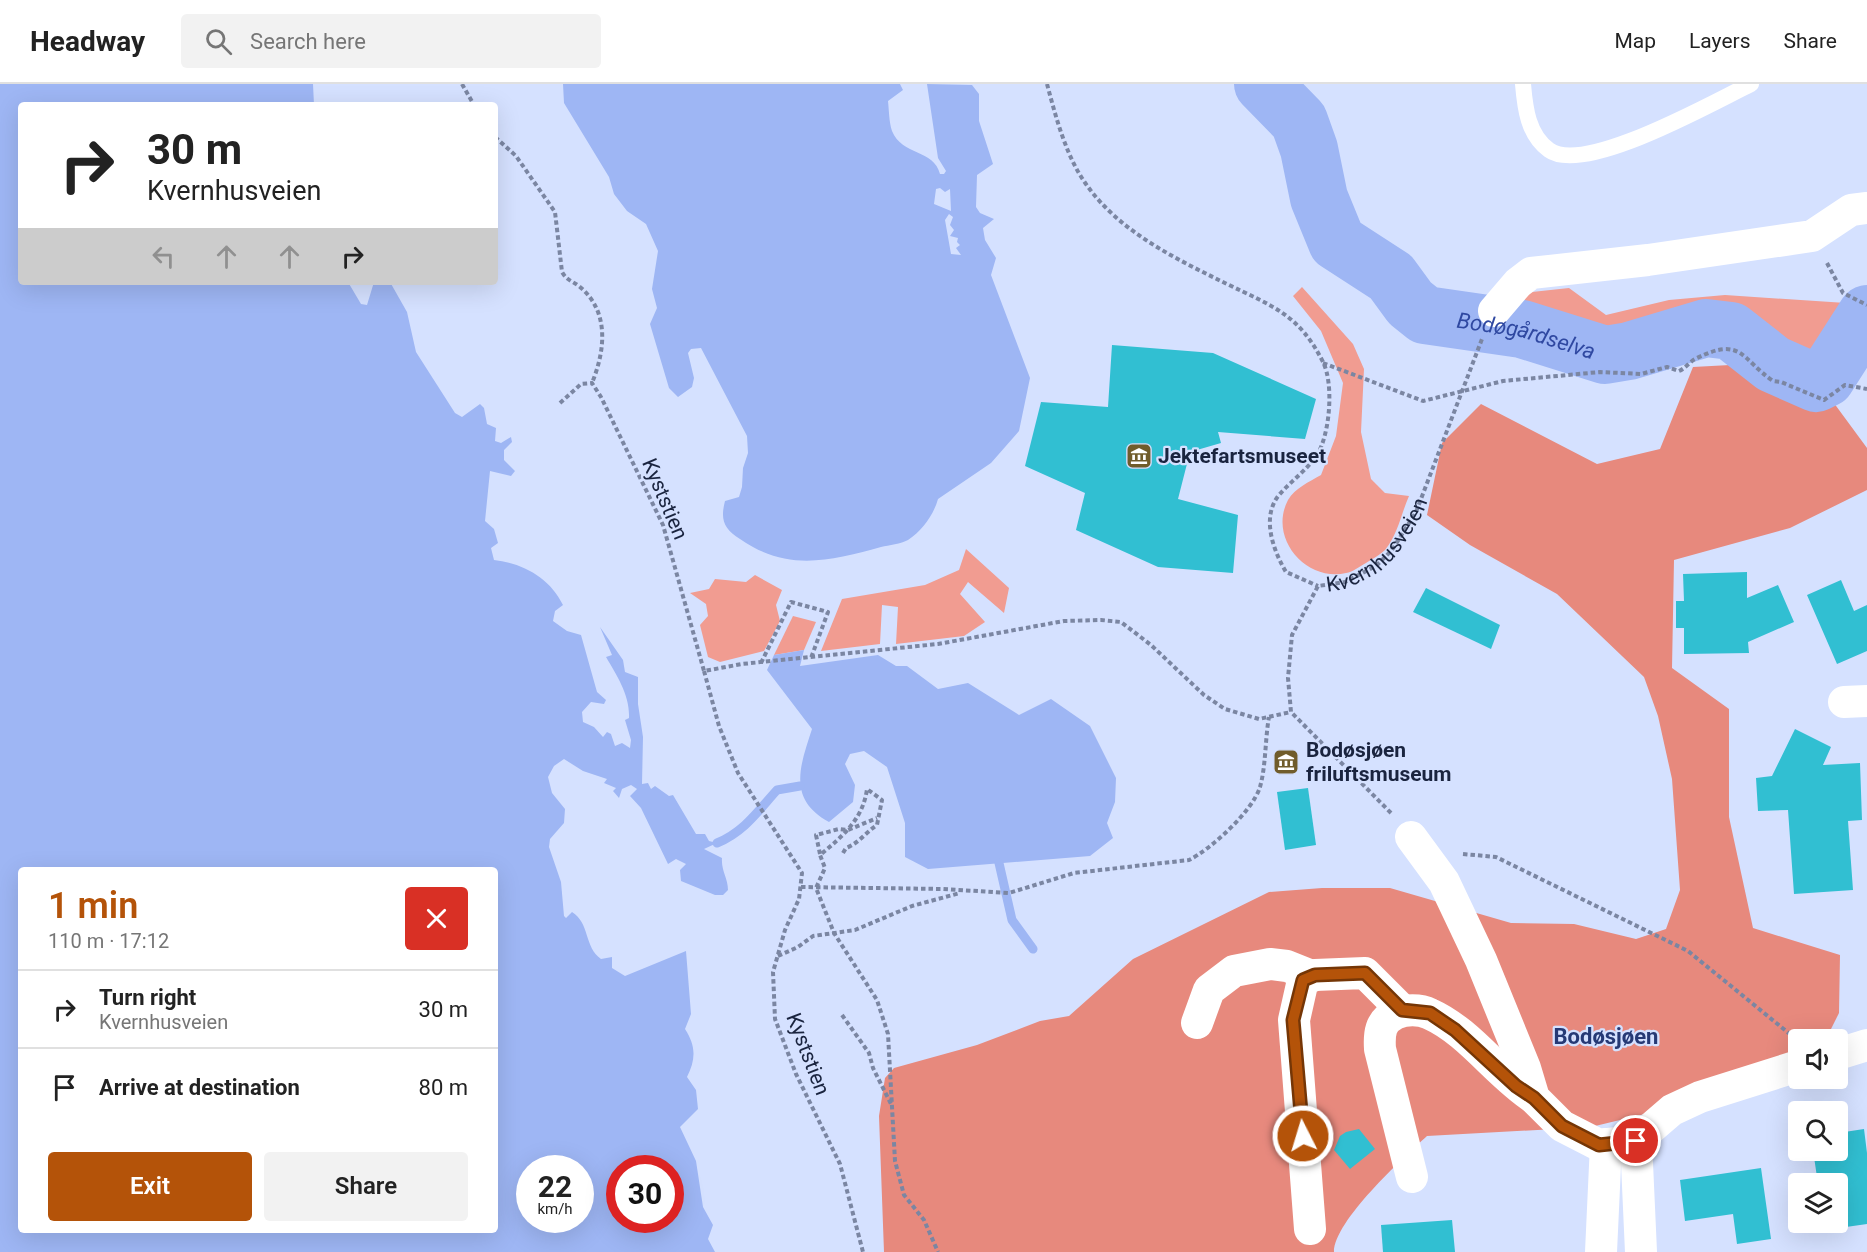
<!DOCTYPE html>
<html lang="en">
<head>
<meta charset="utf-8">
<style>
	body { margin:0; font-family:Roboto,sans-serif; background:#f2f2f2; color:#222; height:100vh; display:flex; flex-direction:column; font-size:22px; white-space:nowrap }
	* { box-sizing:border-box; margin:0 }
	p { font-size:20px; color:#767676 }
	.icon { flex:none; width:33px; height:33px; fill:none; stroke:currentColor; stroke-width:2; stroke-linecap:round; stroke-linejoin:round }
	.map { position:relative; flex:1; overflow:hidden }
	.panel { position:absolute; left:18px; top:783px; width:480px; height:366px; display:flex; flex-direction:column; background:#fff; border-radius:6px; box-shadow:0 6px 24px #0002 }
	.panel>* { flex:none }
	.banner { position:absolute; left:18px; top:18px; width:480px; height:183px; border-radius:6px; box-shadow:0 6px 24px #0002; background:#fff; color:#222; overflow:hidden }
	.fabs { position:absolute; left:1788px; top:945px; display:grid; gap:12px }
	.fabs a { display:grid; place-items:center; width:60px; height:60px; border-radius:6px; background:#fff; box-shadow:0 6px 24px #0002; font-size:30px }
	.speed { position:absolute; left:516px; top:1071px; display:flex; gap:12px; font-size:30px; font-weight:700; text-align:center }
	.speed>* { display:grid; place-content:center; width:78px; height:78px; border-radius:50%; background:#fff; box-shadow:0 6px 24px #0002; line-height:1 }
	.speed small { font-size:15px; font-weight:400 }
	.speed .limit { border:9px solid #d22; background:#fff; color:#111 }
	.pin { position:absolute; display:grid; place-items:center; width:51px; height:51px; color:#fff; margin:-26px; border:3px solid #fff; border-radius:50%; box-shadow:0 2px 6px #0007 }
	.me { position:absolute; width:66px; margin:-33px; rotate:355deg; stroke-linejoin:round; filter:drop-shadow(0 0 4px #0008) }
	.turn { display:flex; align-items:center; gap:21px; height:126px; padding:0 30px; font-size:27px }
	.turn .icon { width:78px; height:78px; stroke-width:2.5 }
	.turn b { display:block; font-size:42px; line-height:51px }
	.lanes { display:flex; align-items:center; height:57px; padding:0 30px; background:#0003; justify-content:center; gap:30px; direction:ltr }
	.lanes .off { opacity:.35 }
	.round { display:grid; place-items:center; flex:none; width:63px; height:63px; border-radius:6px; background:#f2f2f2 }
	.summary { display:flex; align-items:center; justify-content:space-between; height:102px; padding:0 30px }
	h1 { font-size:36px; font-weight:600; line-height:45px; color:#b45309 }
	.button { display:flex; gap:12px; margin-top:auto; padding:12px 30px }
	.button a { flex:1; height:69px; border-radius:6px; background:#b45309; color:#fff; font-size:24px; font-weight:600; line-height:69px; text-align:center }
	.button a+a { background:#f2f2f2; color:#222 }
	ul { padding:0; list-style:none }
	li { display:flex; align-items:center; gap:18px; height:78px; padding:0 30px; border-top:2px solid #e0e0e0 }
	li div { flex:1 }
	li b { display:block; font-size:22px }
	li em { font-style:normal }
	header { display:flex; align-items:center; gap:36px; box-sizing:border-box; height:84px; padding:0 30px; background:#fff; border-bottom:2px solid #e0e0e0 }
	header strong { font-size:28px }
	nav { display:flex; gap:33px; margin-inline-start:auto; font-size:21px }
	.search { width:420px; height:54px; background:#f2f2f2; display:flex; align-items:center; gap:15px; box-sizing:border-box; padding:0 21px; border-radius:6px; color:#767676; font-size:22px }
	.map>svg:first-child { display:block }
	.green { fill:#f19c91 }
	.forest { fill:#e7897d }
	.water { fill:#9eb6f4; fill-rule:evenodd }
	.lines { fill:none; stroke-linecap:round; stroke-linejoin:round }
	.stream { stroke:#9eb6f4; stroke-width:9 }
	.river { stroke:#9eb6f4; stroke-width:58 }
	.building { fill:#31bfd2 }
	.path { stroke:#7b86a2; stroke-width:4; stroke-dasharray:4.5 3; stroke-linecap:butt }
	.service { stroke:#fff; stroke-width:16 }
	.minor { stroke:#fff; stroke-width:32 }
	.route-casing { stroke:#753606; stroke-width:15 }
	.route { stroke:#b45309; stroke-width:10 }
	.labels { text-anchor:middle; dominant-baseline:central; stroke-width:4.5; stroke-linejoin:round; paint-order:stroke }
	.poi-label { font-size:21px; font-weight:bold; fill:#1a243f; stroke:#d5e1ff; text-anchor:start }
	.street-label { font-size:21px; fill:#1a243f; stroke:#d5e1ff }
	.water-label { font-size:22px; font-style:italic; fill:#2f48a1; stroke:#d5e1ff }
	.neighbourhood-label { font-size:22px; font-weight:bold; fill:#263975; stroke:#d5e1ff }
</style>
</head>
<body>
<header>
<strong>Headway</strong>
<div class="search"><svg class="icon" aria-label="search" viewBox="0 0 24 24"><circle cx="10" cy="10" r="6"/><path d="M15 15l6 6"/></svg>Search here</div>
<nav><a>Map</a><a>Layers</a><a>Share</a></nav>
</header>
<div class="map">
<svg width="1867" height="1168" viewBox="0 0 1867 1168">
	<rect width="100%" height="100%" fill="#d5e1ff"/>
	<g class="green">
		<path d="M 1302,203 L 1353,260 L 1364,285 L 1361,348 L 1371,395 L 1385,409 L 1409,412 C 1401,430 1398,450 1385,466 C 1380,471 1372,475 1366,479 C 1360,482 1353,488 1346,489 C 1306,498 1268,454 1288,416 C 1295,404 1309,398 1321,391 L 1336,352 L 1343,299 L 1321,247 L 1293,212 Z"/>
		<path d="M 1569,204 L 1606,231 L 1669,216 L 1725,211 L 1846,219 L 1864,226 L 1825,288 L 1817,293 L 1788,280 L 1741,243 L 1697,239 L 1661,247 L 1638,247 L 1604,266 L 1503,235 L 1517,212 L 1532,208 Z"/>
		<path d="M 966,465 L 1009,504 L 1004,529 L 968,498 L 960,510 L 985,538 L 964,552 L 896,560 L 898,523 L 882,521 L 880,560 L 821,567 L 842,515 L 925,501 L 959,486 Z"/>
		<path d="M 755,491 L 782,506 L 776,521 L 780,537 L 764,567 L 720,578 L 708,573 L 700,541 L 708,532 L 706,520 L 690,509 L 709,505 L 715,495 L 746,498 Z"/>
		<path d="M 793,532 L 816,538 L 804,566 L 774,571 Z"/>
	</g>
	<path class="forest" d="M 1730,281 L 1784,312 L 1828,311 L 1867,364 L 1867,406 L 1790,444 L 1674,476 L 1672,584 L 1729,625 L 1729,733 L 1753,844 L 1840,871 L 1839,929 L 1826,955 L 1798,956 L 1798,976 L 1649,1029 L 1591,1043 L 1427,1052 C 1403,1074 1334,1137 1334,1168 L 884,1168 L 879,1032 L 885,994 L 894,984 L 977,961 L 1040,937 L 1069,932 L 1133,875 L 1269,808 L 1322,804 L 1390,804 L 1511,839 L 1574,840 L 1636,855 L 1666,845 L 1680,806 L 1672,695 L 1658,632 L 1644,593 L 1557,510 L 1470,461 L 1427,431 L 1442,359 L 1481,320 L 1597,380 L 1660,365 L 1693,283 Z"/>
	<g class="water">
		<path d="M 0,0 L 313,0 L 314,21 L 21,21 L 21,198 L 348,198 L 361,220 L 367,221 L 374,198 L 390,198 L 407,228 L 416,268 L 455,329 L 462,333 L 480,320 L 484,324 L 487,340 L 496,344 L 495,357 L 501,359 L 511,353 L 512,358 L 504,366 L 504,376 L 515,387 L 511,392 L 490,387 L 485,437 L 494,445 L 498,459 L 491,464 L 494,476 C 523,479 550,494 563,521 L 555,527 L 553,537 L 567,547 L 581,551 L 597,608 L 606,616 L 604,620 L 591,618 L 582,628 L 583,638 L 594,643 L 603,653 L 607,648 L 611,650 L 615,662 L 622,659 L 630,664 L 631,656 L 625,636 L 629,634 C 630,611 617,592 606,573 L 612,571 L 600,543 L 623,576 L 625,588 L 638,593 L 638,620 L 643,653 L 642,700 L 648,699 L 651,705 L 655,702 L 669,712 L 673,711 L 696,750 L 705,750 L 709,757 L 717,759 L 704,765 L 722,774 C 721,787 728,794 728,806 L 723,811 L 715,811 L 681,797 L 680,786 L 686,780 L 676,775 L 668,780 L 641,724 L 630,712 L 637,705 L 631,701 L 622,705 L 619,714 L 613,707 L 616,704 L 604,699 L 607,695 L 583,687 L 564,675 L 554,682 L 548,693 L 552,709 L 565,725 L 564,739 L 550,755 L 549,763 L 561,798 L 564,832 L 566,834 L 572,828 C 590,839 584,863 601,875 L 612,873 L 612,884 L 625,892 L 686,867 L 691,930 L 685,945 C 696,962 696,975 687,993 L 696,1006 L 698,1025 L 680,1043 L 696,1077 L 703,1123 L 713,1141 L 708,1155 L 715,1168 L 0,1168 ZM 21,786 L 495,786 L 495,1146 L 21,1146 ZM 530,1084 L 580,1084 L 580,1136 L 530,1136 ZM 620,1084 L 670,1084 L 670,1136 L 620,1136 Z"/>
		<path d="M 563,0 L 900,0 L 903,6 L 888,17 C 889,26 889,38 892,47 C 902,72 934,65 940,90 L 944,90 L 946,87 L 938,74 L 927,0 L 972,1 L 979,10 L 979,37 L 993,80 L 977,91 L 976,123 L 980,129 L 994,135 L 983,144 L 985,156 L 996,174 L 991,191 L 1030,294 L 1019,347 L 991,379 L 938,415 C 934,430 922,447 908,456 C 901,460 889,461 881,463 C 830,477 787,488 740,455 C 724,445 720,436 725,417 L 739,413 L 742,403 L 743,384 L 748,369 L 747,352 L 701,264 L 691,265 L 688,269 L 694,294 L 692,303 L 678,313 L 669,304 L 650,240 L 657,224 L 652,205 L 658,167 L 646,140 L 627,127 L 614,110 L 609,93 L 564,19 ZM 940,104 L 945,108 L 950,105 L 951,127 L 934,120 L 936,105 ZM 949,130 L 953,133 L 950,141 L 954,146 L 950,152 L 958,154 L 957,158 L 960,161 L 956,164 L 961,171 L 951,170 L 945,136 Z"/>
		<path d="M 804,566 L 800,582 L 878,571 L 896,582 L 907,582 L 938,605 L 968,599 L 1019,631 L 1051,615 L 1090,642 L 1116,694 L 1115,718 L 1107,739 L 1113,754 L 1090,772 L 928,785 L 905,773 L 905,739 L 887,683 L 864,667 L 850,670 L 845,680 L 855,701 L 853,718 L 829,738 C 787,715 800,682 812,645 L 767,586 L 774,571 Z"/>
	</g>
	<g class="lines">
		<g class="stream">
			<path d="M 717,759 C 744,748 758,727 777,706 L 800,702"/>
			<path d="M 999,779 L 1012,836 L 1033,865"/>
		</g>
		<path class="river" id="s1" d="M 1263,0 L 1299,37 L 1309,65 L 1319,114 L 1337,158 L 1391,193 L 1410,219 L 1425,231 L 1522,245 L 1605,271 L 1629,267 L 1706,244 L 1731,247 L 1773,280 L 1816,299 L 1826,294 L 1867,230"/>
	</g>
	<g class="building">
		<path d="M 1112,261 L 1213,269 L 1316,315 L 1305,355 L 1218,348 L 1221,359 L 1190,368 L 1178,415 L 1238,431 L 1233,489 L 1158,483 L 1076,446 L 1085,409 L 1025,382 L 1041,318 L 1108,323 Z"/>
		<path d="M 1747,488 L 1747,514 L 1778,501 L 1794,538 L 1748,558 L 1749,569 L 1684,570 L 1684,544 L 1676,544 L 1676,517 L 1684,517 L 1683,490 Z"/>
		<path d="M 1841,496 L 1854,527 L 1867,521 L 1867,567 L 1837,580 L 1807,511 Z"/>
		<path d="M 1426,504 L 1500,541 L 1491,565 L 1413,528 Z"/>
		<path d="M 1795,645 L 1831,663 L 1823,681 L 1860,679 L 1862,736 L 1848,737 L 1853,806 L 1794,810 L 1788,726 L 1758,727 L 1756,694 L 1772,692 Z"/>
		<path d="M 1308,704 L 1316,761 L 1285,766 L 1277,708 Z"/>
		<path d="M 1359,1045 L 1375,1065 L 1350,1085 L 1334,1066 L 1340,1052 L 1346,1048 Z"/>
		<path d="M 1864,1045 L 1867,1069 L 1867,1140 L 1825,1146 L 1824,1138 L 1838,1138 L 1838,1100 L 1818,1100 L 1813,1066 L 1838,1066 L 1838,1049 Z"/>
		<path d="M 1761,1084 L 1771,1155 L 1737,1160 L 1733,1130 L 1685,1137 L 1680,1096 Z"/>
		<path d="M 1452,1136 L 1455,1168 L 1383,1168 L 1381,1141 Z"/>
	</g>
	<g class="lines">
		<g class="path">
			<path d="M 462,0 L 474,21"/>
			<path d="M 1047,0 C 1054,26 1061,53 1073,78 C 1103,140 1168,171 1227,200 C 1272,222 1299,230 1323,278 C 1334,300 1330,350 1317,371 C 1307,386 1291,397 1279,411 C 1261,433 1273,466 1286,488 L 1318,502"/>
			<path d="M 495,53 L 516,72 L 555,128 L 562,188 C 567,197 573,197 580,203 C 610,228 605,267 592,299"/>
			<path d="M 1827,179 L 1843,209 L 1867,221"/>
			<path d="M 1323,279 L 1423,317 L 1503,297 L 1600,288 L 1641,290 L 1667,283 L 1679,287 C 1686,284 1690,277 1697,274 C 1742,252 1741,275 1773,297 L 1781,298 L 1824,316 L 1845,301 L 1867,305"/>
			<path d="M 560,319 L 581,300 L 592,299 L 601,313 L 663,441 L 704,587 L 742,580 L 938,560 L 1064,537 L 1101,536 L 1121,538 L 1151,561 L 1204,611 L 1225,625 L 1259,635 L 1291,628"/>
			<path d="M 761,579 L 791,518 L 828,528 L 811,574"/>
			<path d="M 704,587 L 719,642 L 738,689 L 802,789 L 799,815 L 785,846 L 773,888 L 775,935 L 796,990 L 840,1080 L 863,1168"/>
			<path id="s2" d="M 1391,729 L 1291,628 L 1288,594 L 1292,551 L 1318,502 L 1345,498 L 1376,482 L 1392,466 L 1416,428 L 1482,255"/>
			<path d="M 843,769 L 846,764 C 859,759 865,749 877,741 L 882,716 L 867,705 C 863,735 843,752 820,771 L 825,784 L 816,804 L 834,849 L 877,916 L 888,950 L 895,1077 L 904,1111 L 924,1136 L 938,1168"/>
			<path d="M 820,770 L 816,751 L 839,745 L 848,746 L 877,734"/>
			<path d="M 1463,770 L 1496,773 L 1688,867 L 1791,951"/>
			<path d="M 801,803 L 943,805 L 1009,809 L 1074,789 L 1189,776 C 1211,765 1252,728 1260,703 C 1266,682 1265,655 1269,633"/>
			<path d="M 778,872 L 798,863 L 813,852 L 855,846 L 912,822 L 960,809"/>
			<path d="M 842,931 L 869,969 L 873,984 L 892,1022"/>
		</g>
		<path class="service" d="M 1523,0 C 1525,24 1528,51 1549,66 C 1584,92 1715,17 1751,0"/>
		<g class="minor">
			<path d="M 1494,227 L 1518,199 L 1531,189 L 1648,176 L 1812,152 L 1851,126 L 1867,124"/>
			<path d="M 1844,618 L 1867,617"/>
			<path d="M 1411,753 L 1444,798 L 1481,876 L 1525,984 L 1534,1014 L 1562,1042 L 1599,1061 L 1636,1057"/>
			<path d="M 1197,939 L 1209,906 L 1234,887 L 1270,880 L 1287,882 L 1312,892"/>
			<path d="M 1838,970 L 1867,961"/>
			<path d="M 1636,1057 L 1672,1026 L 1700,1013 L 1798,982"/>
			<path d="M 1636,1057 L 1641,1168"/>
			<path d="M 1412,1093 L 1380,965 C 1379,950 1380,937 1395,930 C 1405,925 1420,925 1430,930 C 1470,948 1497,990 1534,1014"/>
			<path d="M 1310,1145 L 1294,936 L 1303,896 L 1315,891 L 1365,889 L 1402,926"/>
			<path d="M 1601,1168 L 1606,1060"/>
		</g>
	</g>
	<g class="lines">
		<g class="route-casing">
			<path id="route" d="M 1303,1052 L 1293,936 L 1303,896 L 1315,891 L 1365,889 L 1402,926 L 1430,929 L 1455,946 L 1516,1002 L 1534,1014 L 1562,1042 L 1599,1061 L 1636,1057"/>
		</g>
		<use href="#route" class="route"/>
	</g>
	<defs>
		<g id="museum-square" transform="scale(1.35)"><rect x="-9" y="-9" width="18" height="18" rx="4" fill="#705c2b" stroke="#d5e1ff"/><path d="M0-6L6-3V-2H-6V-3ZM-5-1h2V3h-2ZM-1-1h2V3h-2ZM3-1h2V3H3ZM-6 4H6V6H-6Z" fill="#fff"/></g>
	</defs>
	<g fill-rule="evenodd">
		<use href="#museum-square" x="1139" y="372"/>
		<use href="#museum-square" x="1286" y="678"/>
	</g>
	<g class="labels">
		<g class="poi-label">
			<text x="1158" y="372">Jektefartsmuseet</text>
			<text x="1306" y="666">Bodøsjøen<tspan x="1306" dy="24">friluftsmuseum</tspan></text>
		</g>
		<g class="street-label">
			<text transform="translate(665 415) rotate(67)">Kyststien</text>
			<text stroke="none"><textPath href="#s2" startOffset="351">Kvernhusveien</textPath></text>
			<text transform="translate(808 970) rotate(69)">Kyststien</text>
		</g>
		<g class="water-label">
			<text stroke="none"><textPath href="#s1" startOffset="398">Bodøgårdselva</textPath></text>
		</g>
		<g class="neighbourhood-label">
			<text x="1606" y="952">Bodøsjøen</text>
		</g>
	</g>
</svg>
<div class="fabs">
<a><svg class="icon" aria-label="sound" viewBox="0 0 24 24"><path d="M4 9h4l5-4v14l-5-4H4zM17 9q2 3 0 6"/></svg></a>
<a><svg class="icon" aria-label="search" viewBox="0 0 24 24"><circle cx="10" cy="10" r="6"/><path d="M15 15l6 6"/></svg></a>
<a><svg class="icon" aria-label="layers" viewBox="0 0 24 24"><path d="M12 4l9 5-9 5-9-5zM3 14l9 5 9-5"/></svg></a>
</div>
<div class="speed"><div>22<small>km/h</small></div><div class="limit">30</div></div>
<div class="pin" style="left:1636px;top:1057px;background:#d93025"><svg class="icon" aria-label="arrive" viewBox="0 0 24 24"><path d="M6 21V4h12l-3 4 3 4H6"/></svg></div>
<svg class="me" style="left:1303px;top:1052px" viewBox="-20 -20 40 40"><circle r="17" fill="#b45309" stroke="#fff" stroke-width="3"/><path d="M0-11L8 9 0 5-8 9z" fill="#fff"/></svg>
<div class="banner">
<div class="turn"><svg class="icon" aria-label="right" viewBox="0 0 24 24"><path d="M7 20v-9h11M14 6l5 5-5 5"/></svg><div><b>30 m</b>Kvernhusveien</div></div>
<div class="lanes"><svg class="icon off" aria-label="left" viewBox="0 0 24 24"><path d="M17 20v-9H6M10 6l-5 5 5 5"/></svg><svg class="icon off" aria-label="ahead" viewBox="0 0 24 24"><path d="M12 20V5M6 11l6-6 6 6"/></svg><svg class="icon off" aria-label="ahead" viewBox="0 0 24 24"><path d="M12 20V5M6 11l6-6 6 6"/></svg><svg class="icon" aria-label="right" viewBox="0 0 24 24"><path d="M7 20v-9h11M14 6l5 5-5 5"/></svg></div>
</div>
<section class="panel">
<div class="summary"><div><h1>1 min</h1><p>110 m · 17:12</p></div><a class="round" style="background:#d93025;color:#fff"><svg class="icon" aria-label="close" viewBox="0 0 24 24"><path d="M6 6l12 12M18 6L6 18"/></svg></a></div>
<ul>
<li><svg class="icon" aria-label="right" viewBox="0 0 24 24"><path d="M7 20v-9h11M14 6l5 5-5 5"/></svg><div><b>Turn right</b><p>Kvernhusveien</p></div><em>30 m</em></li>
<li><svg class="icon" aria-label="arrive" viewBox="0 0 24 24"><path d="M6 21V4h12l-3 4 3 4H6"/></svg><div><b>Arrive at destination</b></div><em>80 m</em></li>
</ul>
<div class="button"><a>Exit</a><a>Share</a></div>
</section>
</div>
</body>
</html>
